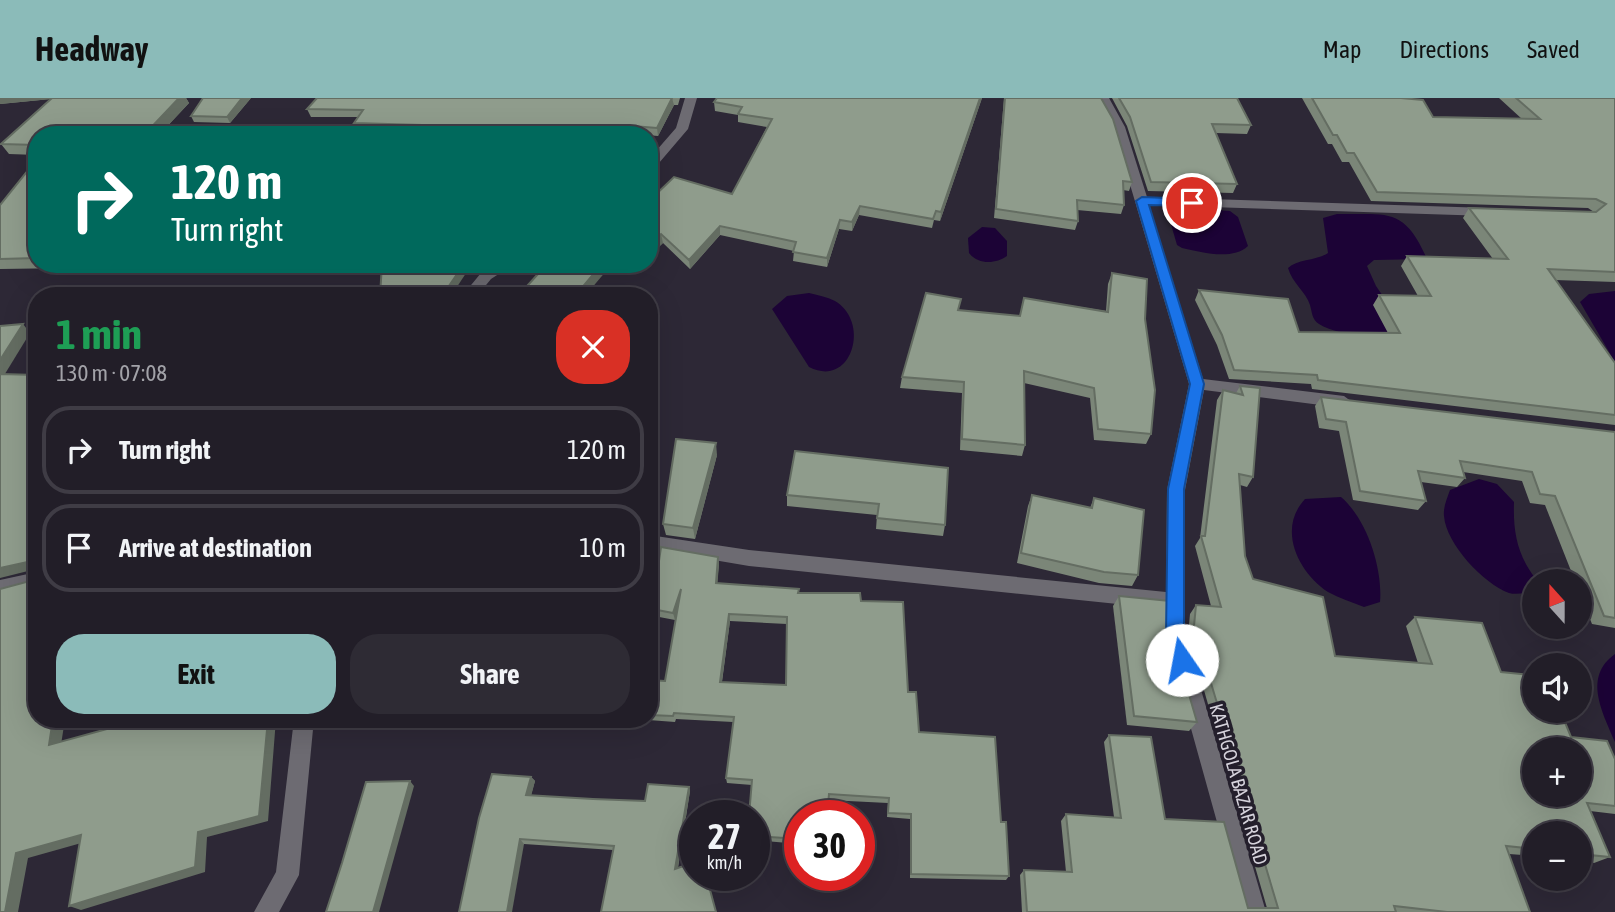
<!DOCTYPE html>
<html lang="en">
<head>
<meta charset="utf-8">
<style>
	body { margin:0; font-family:"Asap Condensed",sans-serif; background:#2e2b34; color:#f1f3f6; height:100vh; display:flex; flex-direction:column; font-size:26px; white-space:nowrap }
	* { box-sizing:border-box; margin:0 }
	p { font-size:23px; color:#a2a2a8 }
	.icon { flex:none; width:38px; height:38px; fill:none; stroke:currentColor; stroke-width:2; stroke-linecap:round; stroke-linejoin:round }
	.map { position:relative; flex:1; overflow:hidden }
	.sheet { position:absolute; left:28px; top:189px; width:630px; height:441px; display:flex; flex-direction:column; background:#221e28; border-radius:28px; box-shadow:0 7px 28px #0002,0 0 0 2px #3f3c45 }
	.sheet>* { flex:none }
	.guide { position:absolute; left:28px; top:28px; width:630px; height:147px; border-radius:28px; box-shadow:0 7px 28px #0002,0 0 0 2px #3f3c45; background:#00695c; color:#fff; overflow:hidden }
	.needle { width:46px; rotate:339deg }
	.buttons { position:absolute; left:1522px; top:471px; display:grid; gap:14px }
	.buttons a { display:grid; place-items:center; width:70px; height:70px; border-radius:50%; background:#221e28; box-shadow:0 7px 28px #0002,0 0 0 2px #3f3c45; font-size:35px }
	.speed { position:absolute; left:679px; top:702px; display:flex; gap:14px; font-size:35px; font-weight:700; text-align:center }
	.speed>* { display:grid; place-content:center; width:91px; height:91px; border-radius:50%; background:#221e28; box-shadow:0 7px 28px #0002,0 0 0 2px #3f3c45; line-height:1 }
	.speed small { font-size:18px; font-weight:400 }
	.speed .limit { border:10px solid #d22; background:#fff; color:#111 }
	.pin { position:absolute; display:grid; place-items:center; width:60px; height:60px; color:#fff; margin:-30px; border:4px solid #fff; border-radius:50%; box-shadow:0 2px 7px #0007 }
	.me { position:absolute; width:77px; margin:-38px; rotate:348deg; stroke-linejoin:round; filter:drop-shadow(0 0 5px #0008) }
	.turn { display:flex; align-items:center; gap:24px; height:147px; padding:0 28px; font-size:32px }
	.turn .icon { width:91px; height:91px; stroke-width:2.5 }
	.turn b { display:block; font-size:49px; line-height:60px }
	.round { display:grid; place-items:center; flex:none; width:74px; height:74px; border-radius:28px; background:#2e2b34 }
	.head { display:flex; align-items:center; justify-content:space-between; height:119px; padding:0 28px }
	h1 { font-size:42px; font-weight:700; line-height:52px; color:#1e9e55 }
	.button { display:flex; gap:14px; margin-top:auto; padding:14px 28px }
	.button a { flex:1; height:80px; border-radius:28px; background:#8bbbb9; color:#111; font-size:28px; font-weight:700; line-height:80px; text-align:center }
	.button a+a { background:#2e2b34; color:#f1f3f6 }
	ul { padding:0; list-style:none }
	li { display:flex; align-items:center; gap:21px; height:88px; margin:0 14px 10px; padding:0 14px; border:4px solid #3f3c45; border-radius:28px }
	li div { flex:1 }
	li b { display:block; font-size:26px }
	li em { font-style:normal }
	header { display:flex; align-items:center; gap:42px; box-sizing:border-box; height:98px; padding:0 35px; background:#8bbbb9; color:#111 }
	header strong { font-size:33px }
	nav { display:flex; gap:38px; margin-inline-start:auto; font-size:24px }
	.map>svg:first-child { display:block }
	.water { fill:#1c0336 }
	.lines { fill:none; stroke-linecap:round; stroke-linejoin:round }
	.minor { fill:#6d6b72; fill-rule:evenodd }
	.wall { fill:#7b8678; fill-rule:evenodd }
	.shaded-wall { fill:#646d62 }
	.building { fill:#8f9c8c; stroke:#646d62; stroke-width:2; fill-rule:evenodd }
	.route { fill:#1a73e8; stroke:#114b97; stroke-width:2 }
	.labels { text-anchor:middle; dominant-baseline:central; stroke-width:7; stroke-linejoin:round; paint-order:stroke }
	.street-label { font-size:19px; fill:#d6d3dc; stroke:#241f2c }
</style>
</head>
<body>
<header>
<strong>Headway</strong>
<nav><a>Map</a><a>Directions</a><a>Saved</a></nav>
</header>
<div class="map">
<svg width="1615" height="814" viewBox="0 0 1615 814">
	<rect width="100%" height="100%" fill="#2d2836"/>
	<g class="water">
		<path d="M 1172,109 L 1230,113 L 1238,119 L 1248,148 C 1232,163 1201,154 1182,150 L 1177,147 L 1168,116 Z"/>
		<path d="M 1337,116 C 1387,117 1404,108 1427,161 L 1374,162 L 1367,168 L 1376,188 L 1404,229 C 1382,238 1341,240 1319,226 C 1312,222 1312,214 1310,207 C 1306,194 1292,185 1288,170 C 1297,161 1316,163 1328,155 L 1323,120 Z"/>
		<path d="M 982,129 L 995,130 L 1007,143 L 1007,158 C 996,166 978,167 969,155 L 968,140 Z"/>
		<path d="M 1615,193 L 1615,264 L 1580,204 L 1589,196 Z"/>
		<path d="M 809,195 C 817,197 827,199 835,203 C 871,224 852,291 809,269 L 772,211 L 787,198 Z"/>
		<path d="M 1479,381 L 1497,386 L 1514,404 C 1513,434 1517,456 1535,480 L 1531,494 C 1524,495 1516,497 1509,495 C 1484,486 1446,446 1444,418 C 1443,409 1447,401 1450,392 Z"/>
		<path d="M 1341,399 C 1367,421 1383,471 1380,504 L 1364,509 C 1352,504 1339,500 1328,494 C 1298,474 1277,431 1305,401 Z"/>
		<path d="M 1615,556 L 1615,644 C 1602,613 1583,579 1615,556 Z"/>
	</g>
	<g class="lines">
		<g class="minor">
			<path d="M 685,0 L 697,0 L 688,31 L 653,72 L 649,73 L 649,61 L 676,30 Z"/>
			<path d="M 1097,0 L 1109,0 L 1125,29 L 1147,99 L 1488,110 L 1495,114 L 1488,118 L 1149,107 L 1203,281 L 1344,298 L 1352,304 L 1344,310 L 1204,292 L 1185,392 L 1185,537 L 1266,814 L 1242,814 L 1165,537 L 1166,511 L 749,468 L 649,451 L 649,437 L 749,452 L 1166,494 L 1167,392 L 1189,286 L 1113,29 Z"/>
			<path d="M 496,166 L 514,166 L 491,181 L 477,198 L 462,198 L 481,175 Z"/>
			<path d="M 37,474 L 37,490 L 0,498 L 0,482 Z"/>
			<path d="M 294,621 L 314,621 L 299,777 L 279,814 L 254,814 L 276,774 Z"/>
		</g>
	</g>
	<g class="wall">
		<path d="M 0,0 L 186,0 L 189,5 L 159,37 L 37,37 L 37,57 L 9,56 L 1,46 L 51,1 L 0,6 Z"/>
		<path d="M 251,0 L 230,25 L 194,24 L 191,18 Z"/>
		<path d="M 317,0 L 680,0 L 678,7 L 674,7 L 658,38 L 635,36 L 488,36 L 358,33 L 354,25 L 358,19 L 311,19 L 307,11 Z"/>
		<path d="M 717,0 L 982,0 L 940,123 L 934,122 L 932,130 L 859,117 L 852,133 L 839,131 L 827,169 L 793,163 L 794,153 L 720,137 L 690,171 L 663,145 L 649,158 L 649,103 L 732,96 L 767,29 L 738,24 L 738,17 L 715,13 L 714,4 Z"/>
		<path d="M 1004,0 L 1101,0 L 1132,84 L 1129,93 L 1123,92 L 1124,107 L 1121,116 L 1077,112 L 1078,123 L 1075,132 L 994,120 Z"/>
		<path d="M 1112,0 L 1237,0 L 1251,27 L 1247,36 L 1216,35 L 1237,86 L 1233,95 L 1148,93 L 1127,28 Z"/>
		<path d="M 1302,0 L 1401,0 L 1433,19 L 1522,21 L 1499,0 L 1615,0 L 1615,184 L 1555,182 L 1615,265 L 1615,327 L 1312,291 L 1311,286 L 1229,281 L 1217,247 L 1195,202 L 1199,192 L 1299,234 L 1388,235 L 1373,207 L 1379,197 L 1418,198 L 1401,168 L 1407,158 L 1493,161 L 1463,120 L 1469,110 L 1594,114 L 1588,110 L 1371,103 L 1349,64 L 1342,64 L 1332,46 L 1328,46 Z"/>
		<path d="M 37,61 L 37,166 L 72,166 L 70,170 L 0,171 L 0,107 Z"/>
		<path d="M 1112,175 L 1145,221 L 1151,336 L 1146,346 L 1094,342 L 1090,300 L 1024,285 L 1025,347 L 1022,358 L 960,352 L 962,295 L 900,290 L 902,279 L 959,212 L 1020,218 L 1024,200 L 1106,213 L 1108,186 Z"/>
		<path d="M 1240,288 L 1260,290 L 1253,379 L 1247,389 L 1240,387 L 1245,458 L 1253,481 L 1335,558 L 1418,565 L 1406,528 L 1415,519 L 1501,574 L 1535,612 L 1571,639 L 1615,661 L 1615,716 L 1590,713 L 1610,759 L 1594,765 L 1580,763 L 1580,735 L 1535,735 L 1535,758 L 1509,756 L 1530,814 L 1022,814 L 1020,777 L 1024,772 L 1066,774 L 1061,723 L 1066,716 L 1114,719 L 1104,644 L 1109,637 L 1165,721 L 1248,810 L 1267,810 L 1188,537 L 1190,516 L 1196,507 L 1211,508 L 1195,448 L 1200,440 L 1217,302 L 1223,292 L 1236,295 Z"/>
		<path d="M 1321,299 L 1615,334 L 1615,530 L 1592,526 L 1580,496 L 1580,483 L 1575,483 L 1545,407 L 1530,405 L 1522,383 L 1463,374 L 1465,380 L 1457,389 L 1421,384 L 1426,403 L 1418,412 L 1353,402 L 1339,333 L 1319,330 L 1315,308 Z"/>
		<path d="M 795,353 L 945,427 L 943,438 L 876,431 L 877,417 L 787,408 L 787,397 Z"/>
		<path d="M 717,357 L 695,441 L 666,437 L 663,426 Z"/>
		<path d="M 1032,397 L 1090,410 L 1094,400 L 1138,477 L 1132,488 L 1099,485 L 1017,465 L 1028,408 Z"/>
		<path d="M 718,459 L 719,466 L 717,485 L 861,503 L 908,594 L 919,634 L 1001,724 L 1009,778 L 1006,782 L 910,780 L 910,721 L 887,719 L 888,705 L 828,702 L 800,718 L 800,746 L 754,742 L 754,718 L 752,687 L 727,685 L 726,680 L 733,624 L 676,621 L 675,624 L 635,621 L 649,621 L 649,582 L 665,583 L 677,514 L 675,522 L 654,518 L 652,511 ZM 730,523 L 787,526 L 786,587 L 722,584 Z"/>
		<path d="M 1119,498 L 1169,528 L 1197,624 L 1189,633 L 1127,627 L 1113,508 Z"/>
		<path d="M 430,621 L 527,621 L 526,626 Z"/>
		<path d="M 531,679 L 535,683 L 531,697 L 593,701 L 645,703 L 689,689 L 690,693 L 678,770 L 716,814 L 613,752 L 524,746 L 459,814 Z"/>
	</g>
	<g class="shaded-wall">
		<path d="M 0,0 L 61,0 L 0,6 Z"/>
		<path d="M 179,0 L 186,0 L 189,5 L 159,37 L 144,37 Z"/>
		<path d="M 242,0 L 251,0 L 230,25 L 227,19 Z"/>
		<path d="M 672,0 L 674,7 L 658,38 L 657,30 Z"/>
		<path d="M 980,0 L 982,0 L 940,123 L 941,114 Z"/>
		<path d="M 633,28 L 635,36 L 626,37 Z"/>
		<path d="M 860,108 L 859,117 L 852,133 L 852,124 Z"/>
		<path d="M 840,122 L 839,131 L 827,169 L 827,160 Z"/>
		<path d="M 720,128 L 720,137 L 690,171 L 689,162 Z"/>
		<path d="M 661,136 L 663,145 L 649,158 L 649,147 Z"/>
		<path d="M 464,166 L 472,166 L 451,198 L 442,198 Z"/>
		<path d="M 602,166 L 612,166 L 585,198 L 575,198 Z"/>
		<path d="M 23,226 L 30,235 L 0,284 L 0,262 Z"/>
		<path d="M 716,345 L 717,357 L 695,441 L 693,430 Z"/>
		<path d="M 718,459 L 719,466 L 717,492 L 716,485 Z"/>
		<path d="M 27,464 L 36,471 L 0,480 L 0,470 Z"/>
		<path d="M 681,491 L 683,498 L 675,522 L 673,515 Z"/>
		<path d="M 729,516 L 730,523 L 721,590 L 720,584 Z"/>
		<path d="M 53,621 L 65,621 L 60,653 L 49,647 Z"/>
		<path d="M 268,621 L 276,621 L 268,723 L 207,739 L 205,774 L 81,812 L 69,808 L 198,734 Z"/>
		<path d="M 531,679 L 535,683 L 530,702 L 526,697 Z"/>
		<path d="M 410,683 L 414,688 L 379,814 L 373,814 Z"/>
		<path d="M 689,689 L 690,693 L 677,775 L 675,771 Z"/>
		<path d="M 81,737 L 92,742 L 28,760 L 18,814 L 5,814 L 16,755 Z"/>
		<path d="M 520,741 L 524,746 L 512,814 L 507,814 Z"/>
	</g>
	<g class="building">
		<path d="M 52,0 L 179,0 L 144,37 L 37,37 L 37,47 L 1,46 Z"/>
		<path d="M 203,0 L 242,0 L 227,19 L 191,18 Z"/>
		<path d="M 317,0 L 672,0 L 657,30 L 633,28 L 626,37 L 518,37 L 521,33 L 487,33 L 489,29 L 354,25 L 363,12 L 307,11 Z"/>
		<path d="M 717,0 L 980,0 L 941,114 L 936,113 L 933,121 L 860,108 L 852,124 L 840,122 L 827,160 L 793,154 L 796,144 L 720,128 L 689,162 L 661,136 L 649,147 L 649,103 L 674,79 L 732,96 L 772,21 L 738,16 L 742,9 L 714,4 Z"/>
		<path d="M 1005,0 L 1101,0 L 1113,21 L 1132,84 L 1123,83 L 1124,107 L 1077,102 L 1078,123 L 996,111 Z"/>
		<path d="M 1119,0 L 1237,0 L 1251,27 L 1212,26 L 1237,86 L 1151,84 L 1130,19 Z"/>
		<path d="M 1312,0 L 1401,0 L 1423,2 L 1433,19 L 1540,21 L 1516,0 L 1615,0 L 1615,174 L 1548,171 L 1615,265 L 1615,317 L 1318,282 L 1317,277 L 1234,272 L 1222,237 L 1199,192 L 1288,201 L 1299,234 L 1400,235 L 1379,197 L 1431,198 L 1407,158 L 1508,161 L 1469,110 L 1596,114 L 1606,106 L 1596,101 L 1377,94 L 1354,55 L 1347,55 L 1337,37 L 1333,37 Z"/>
		<path d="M 37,61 L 37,160 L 0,161 L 0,107 Z"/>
		<path d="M 382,166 L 464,166 L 442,198 L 380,198 Z"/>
		<path d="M 547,166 L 602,166 L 575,198 L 518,198 Z"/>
		<path d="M 1112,175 L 1147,181 L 1145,221 L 1155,292 L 1151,336 L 1098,331 L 1094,290 L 1024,273 L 1025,347 L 962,341 L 964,284 L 902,279 L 926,195 L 961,201 L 958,212 L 1020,218 L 1024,200 L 1108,214 Z"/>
		<path d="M 163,188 L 372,192 L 368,198 L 156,198 Z"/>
		<path d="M 23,226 L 0,262 L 0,228 Z"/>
		<path d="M 0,276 L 37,277 L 37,621 L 53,621 L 49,647 L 118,628 L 119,621 L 268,621 L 259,718 L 198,734 L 195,769 L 69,808 L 81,737 L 16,755 L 5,814 L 0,814 L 0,491 L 30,483 L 30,467 L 27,464 L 0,470 Z"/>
		<path d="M 1240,288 L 1260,290 L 1253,379 L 1239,376 L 1245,458 L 1253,481 L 1323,499 L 1335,558 L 1432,566 L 1415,519 L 1482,525 L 1501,574 L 1530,577 L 1535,590 L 1535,612 L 1560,612 L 1571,639 L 1607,643 L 1615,661 L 1615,708 L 1587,705 L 1610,759 L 1580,756 L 1580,735 L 1535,735 L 1535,751 L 1506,748 L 1530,814 L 1447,814 L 1394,808 L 1396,814 L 1027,814 L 1024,772 L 1072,774 L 1066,716 L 1121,720 L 1109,637 L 1151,639 L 1165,721 L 1224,724 L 1248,810 L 1278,810 L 1194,528 L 1196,507 L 1221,509 L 1201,438 L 1205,438 L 1223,292 L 1243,297 ZM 1535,651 L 1580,651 L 1580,696 L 1535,696 Z"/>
		<path d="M 1321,299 L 1615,334 L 1615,520 L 1604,518 L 1555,398 L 1540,396 L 1532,374 L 1460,363 L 1465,380 L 1418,373 L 1426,403 L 1360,393 L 1346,324 L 1326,321 Z"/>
		<path d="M 676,341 L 716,345 L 693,430 L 663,426 Z"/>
		<path d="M 795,353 L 948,370 L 945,427 L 877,420 L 879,406 L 787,397 Z"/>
		<path d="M 1032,397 L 1092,410 L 1094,400 L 1144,412 L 1138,477 L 1104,474 L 1021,455 Z"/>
		<path d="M 661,449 L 718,459 L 716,485 L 799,491 L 798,495 L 860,495 L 861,503 L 903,504 L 908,594 L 916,594 L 919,634 L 995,639 L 1001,724 L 1006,724 L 1009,778 L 911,776 L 911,716 L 888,715 L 889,700 L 829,696 L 827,718 L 800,718 L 800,741 L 754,738 L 754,718 L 749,718 L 752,682 L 726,680 L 734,619 L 674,615 L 673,618 L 649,617 L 649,582 L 665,583 L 681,491 L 673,515 L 652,511 ZM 729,516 L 787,519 L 786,587 L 720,584 Z"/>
		<path d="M 1119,498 L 1170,503 L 1169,528 L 1197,624 L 1134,618 Z"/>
		<path d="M 492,676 L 531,679 L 526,697 L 593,701 L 645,703 L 648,686 L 689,689 L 675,771 L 695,764 L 695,777 L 706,777 L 716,814 L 601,814 L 614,748 L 520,741 L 507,814 L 459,814 L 479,720 Z"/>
		<path d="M 410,683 L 373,814 L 326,814 L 342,765 L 366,684 Z"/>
	</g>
	<path class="route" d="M 1142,99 L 1192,101 L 1198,105 L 1192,108 L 1149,107 L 1204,286 L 1184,391 L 1184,537 L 1191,562 L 1189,568 L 1182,570 L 1176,568 L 1166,537 L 1168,391 L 1190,286 L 1136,103 Z"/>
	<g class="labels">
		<g class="street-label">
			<text transform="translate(1239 686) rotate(74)">KATHGOLA BAZAR ROAD</text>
		</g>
	</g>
</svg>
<div class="buttons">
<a><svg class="needle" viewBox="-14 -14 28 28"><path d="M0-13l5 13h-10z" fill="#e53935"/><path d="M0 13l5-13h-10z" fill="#a2a2a8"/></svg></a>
<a><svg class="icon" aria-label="sound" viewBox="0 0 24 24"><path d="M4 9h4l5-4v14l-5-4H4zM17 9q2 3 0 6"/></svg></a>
<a>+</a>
<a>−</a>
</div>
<div class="speed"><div>27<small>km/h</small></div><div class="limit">30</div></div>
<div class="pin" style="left:1192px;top:105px;background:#d93025"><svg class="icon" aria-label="arrive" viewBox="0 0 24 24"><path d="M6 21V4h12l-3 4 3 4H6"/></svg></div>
<svg class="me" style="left:1182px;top:562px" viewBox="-20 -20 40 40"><circle r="19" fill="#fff"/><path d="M0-13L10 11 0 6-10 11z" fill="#1a73e8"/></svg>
<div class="guide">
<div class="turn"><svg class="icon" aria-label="right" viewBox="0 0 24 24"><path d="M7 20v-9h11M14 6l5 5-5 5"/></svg><div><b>120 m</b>Turn right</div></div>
</div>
<section class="sheet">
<div class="head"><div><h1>1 min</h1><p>130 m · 07:08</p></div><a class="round" style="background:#d93025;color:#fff"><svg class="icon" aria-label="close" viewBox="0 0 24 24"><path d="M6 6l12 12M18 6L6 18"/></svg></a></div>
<ul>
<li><svg class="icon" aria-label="right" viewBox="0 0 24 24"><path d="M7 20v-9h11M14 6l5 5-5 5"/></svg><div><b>Turn right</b></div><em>120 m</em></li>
<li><svg class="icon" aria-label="arrive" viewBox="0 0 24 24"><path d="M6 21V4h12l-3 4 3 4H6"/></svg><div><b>Arrive at destination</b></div><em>10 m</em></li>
</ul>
<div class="button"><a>Exit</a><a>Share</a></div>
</section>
</div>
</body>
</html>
